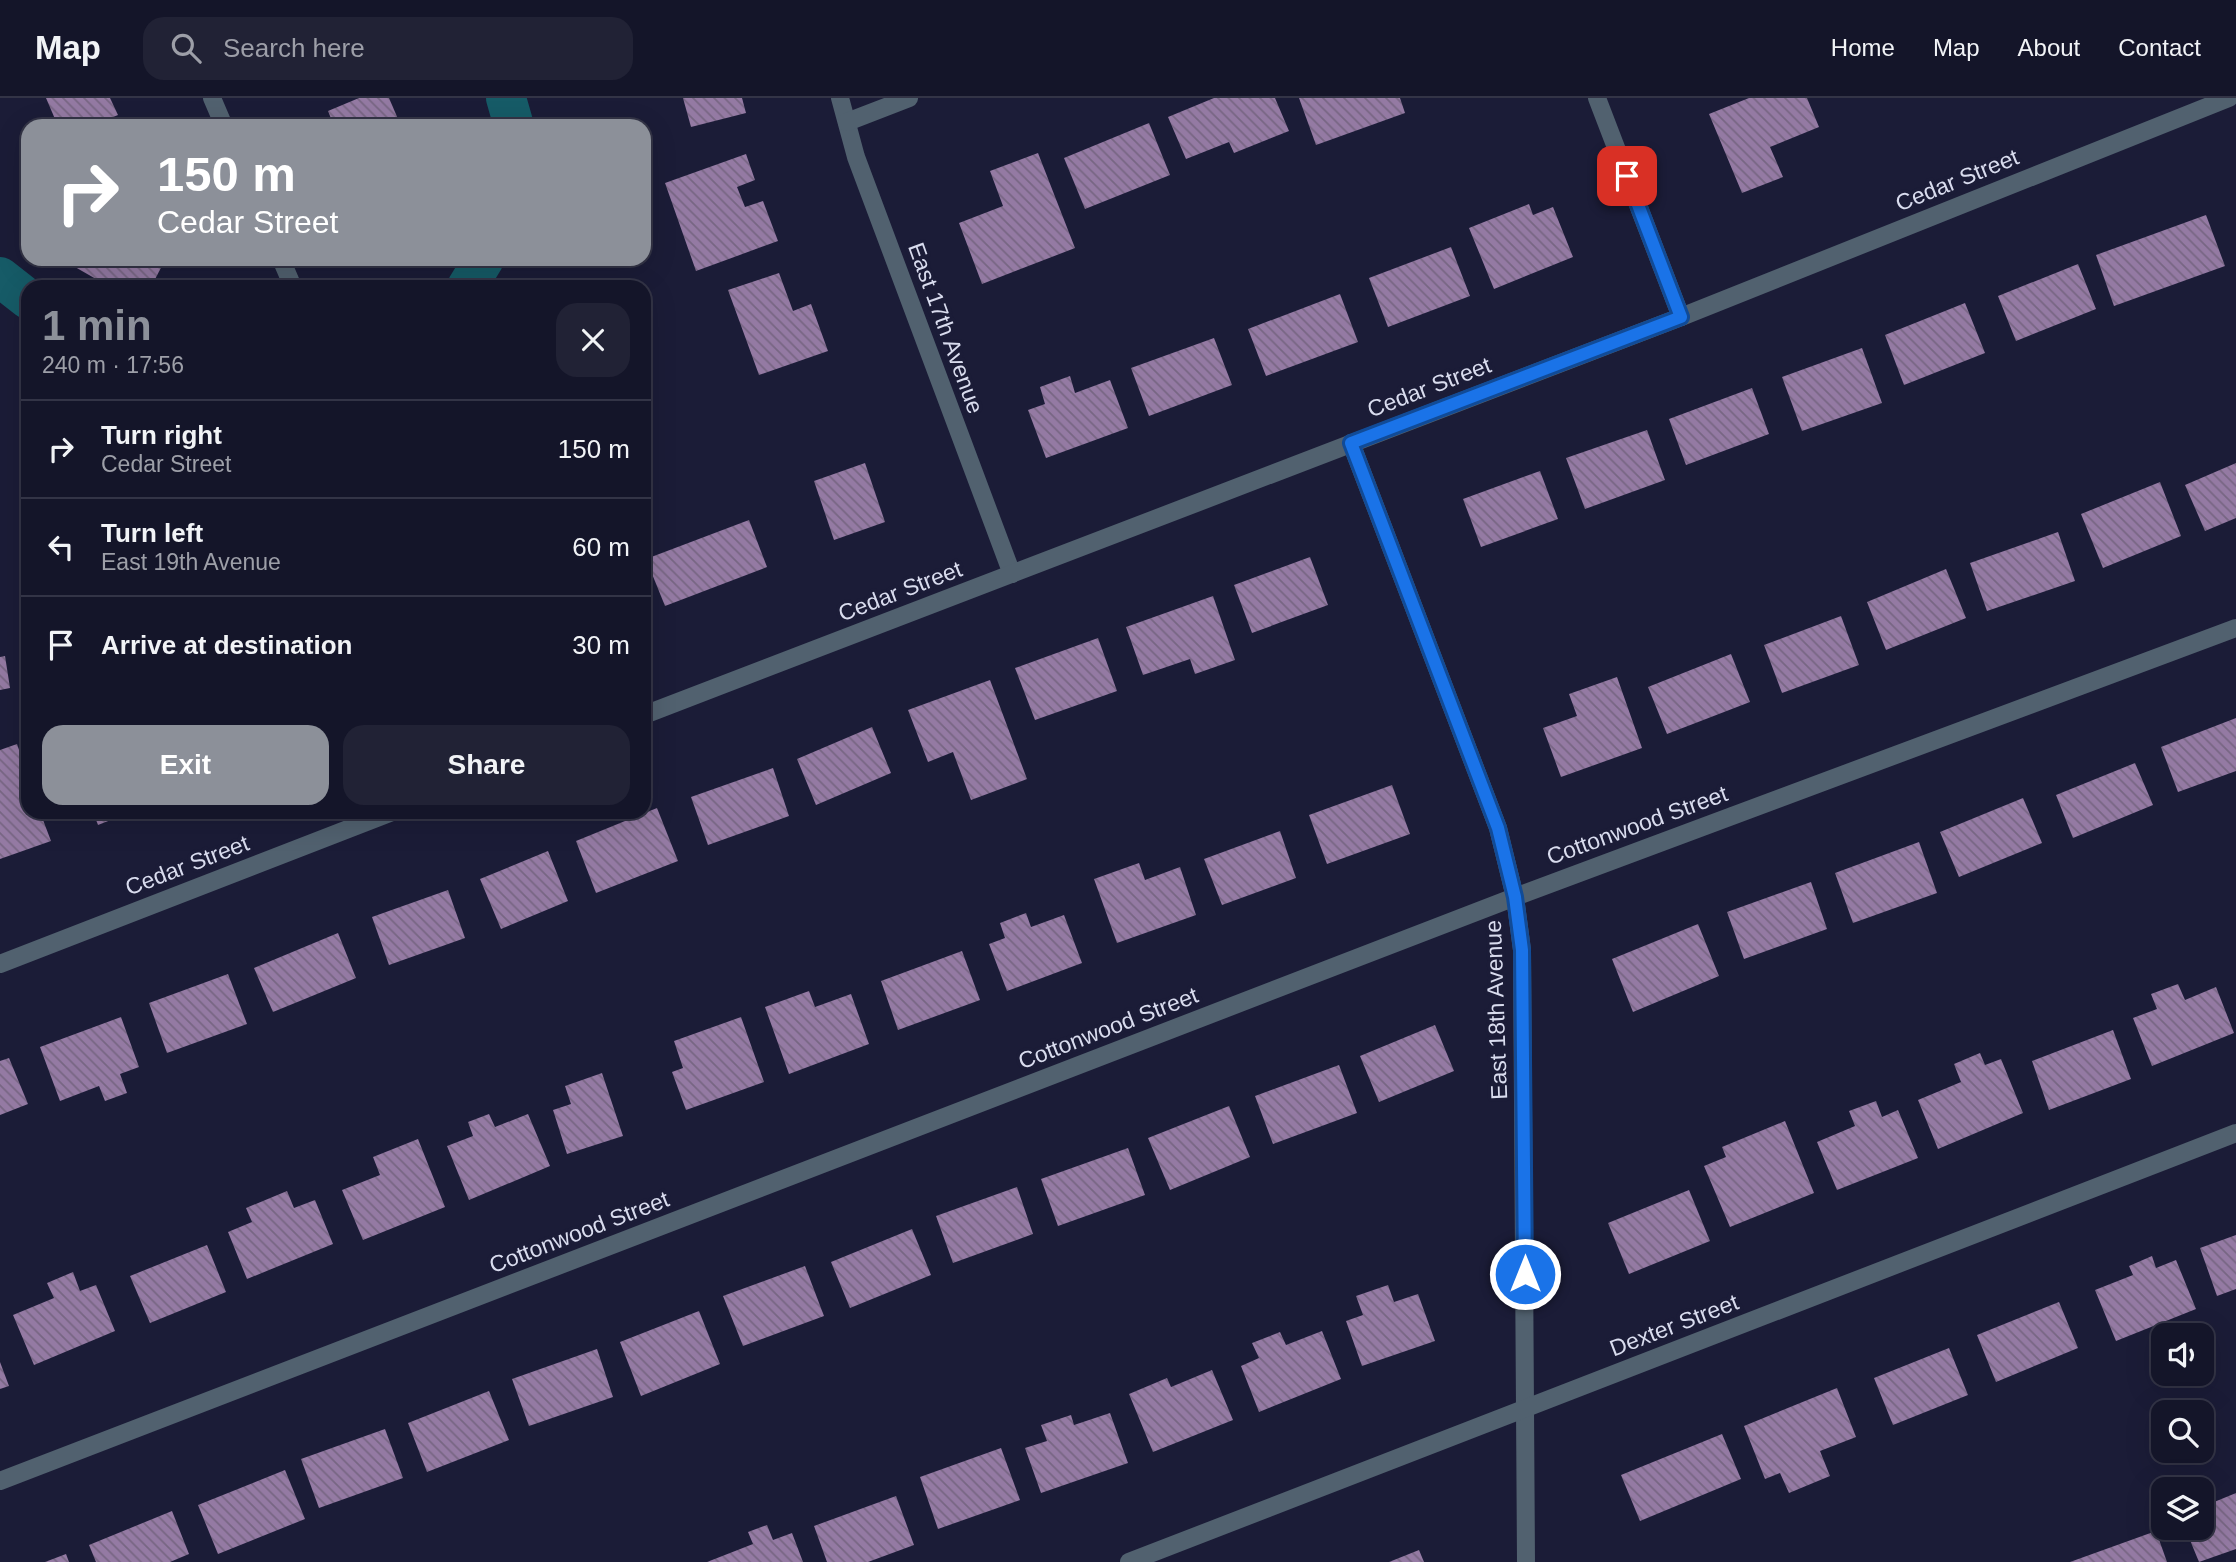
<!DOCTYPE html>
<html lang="en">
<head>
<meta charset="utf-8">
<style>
	body { margin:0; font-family:Helvetica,sans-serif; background:#212235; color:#f1f3f6; height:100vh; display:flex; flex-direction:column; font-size:26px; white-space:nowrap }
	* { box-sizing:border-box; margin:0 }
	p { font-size:23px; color:#9d9fa8 }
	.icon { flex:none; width:38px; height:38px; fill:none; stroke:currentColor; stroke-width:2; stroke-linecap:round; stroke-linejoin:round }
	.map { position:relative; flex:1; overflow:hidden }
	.panel { position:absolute; left:21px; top:182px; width:630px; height:539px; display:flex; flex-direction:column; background:#141529; border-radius:21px; box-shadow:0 7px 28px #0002,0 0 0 2px #333446 }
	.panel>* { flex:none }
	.banner { position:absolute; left:21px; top:21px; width:630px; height:147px; border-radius:21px; box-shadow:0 7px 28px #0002,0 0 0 2px #333446; background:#8c9099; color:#fff; overflow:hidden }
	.fabs { position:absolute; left:2151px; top:1225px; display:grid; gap:14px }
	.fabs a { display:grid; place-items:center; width:63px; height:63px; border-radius:14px; background:#141529; box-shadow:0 7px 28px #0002,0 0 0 2px #333446; font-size:35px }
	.pin { position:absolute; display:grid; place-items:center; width:60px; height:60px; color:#fff; margin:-30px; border-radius:14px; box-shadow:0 4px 10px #0006 }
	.me { position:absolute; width:77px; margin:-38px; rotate:0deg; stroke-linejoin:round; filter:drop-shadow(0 0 5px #0008) }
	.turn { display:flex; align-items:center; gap:24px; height:147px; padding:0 21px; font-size:32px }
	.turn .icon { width:91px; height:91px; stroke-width:2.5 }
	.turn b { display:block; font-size:49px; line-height:60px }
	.round { display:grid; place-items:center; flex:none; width:74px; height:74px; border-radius:21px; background:#212235 }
	.headline { display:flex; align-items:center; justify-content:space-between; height:119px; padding:0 21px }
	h1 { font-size:42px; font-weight:600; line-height:52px; color:#8c9099 }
	.cta { display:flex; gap:14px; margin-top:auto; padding:14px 21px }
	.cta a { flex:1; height:80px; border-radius:21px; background:#8c9099; color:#fff; font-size:28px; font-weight:600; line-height:80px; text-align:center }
	.cta a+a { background:#212235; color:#f1f3f6 }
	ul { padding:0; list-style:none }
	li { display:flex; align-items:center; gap:21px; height:98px; padding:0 21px; border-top:2px solid #333446 }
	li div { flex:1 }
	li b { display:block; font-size:26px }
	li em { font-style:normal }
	header { display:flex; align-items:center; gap:42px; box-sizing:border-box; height:98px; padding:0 35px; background:#141529; border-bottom:2px solid #333446 }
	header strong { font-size:33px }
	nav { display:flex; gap:38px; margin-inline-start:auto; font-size:24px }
	.search { width:490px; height:63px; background:#212235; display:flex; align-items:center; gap:18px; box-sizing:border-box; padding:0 24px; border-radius:21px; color:#9d9fa8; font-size:26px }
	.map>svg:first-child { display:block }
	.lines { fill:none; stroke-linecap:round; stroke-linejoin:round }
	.canal { stroke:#165b67; stroke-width:40 }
	.building { fill:url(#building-back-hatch) }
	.minor { stroke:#51616f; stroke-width:18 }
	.route-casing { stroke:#114b97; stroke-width:18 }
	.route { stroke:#1a73e8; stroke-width:12 }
	.labels { text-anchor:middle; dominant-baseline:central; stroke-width:7; stroke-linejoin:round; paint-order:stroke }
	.street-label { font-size:23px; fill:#d9dcee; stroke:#1b1c37 }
</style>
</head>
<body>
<header>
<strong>Map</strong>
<div class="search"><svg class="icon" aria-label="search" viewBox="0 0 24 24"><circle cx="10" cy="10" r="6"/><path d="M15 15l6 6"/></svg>Search here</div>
<nav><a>Home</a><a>Map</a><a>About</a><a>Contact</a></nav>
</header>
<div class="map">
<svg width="2236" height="1464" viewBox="0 0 2236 1464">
	<defs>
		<pattern id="building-back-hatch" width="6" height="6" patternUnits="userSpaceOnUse" patternTransform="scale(1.75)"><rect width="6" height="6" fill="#947aa3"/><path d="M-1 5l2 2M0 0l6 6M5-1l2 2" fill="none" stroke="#776683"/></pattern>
	</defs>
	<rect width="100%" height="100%" fill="#1b1c37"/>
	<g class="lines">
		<g class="canal">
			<path d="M 506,0 L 514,28"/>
			<path d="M 0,179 L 28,201"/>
			<path d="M 467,189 L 484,161"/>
		</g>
	</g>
	<g class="building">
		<path d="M 46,0 L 110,0 L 118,17 L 91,28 L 58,28 Z"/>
		<path d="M 359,0 L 389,0 L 401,28 L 334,28 L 328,13 Z"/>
		<path d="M 683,0 L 742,0 L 746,15 L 691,29 Z"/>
		<path d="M 1214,0 L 1275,0 L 1289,33 L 1234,55 L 1229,44 L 1186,61 L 1168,19 Z"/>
		<path d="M 1299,0 L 1400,0 L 1405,15 L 1316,47 Z"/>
		<path d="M 1749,0 L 1807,0 L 1819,29 L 1770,49 L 1783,79 L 1742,95 L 1709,16 Z"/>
		<path d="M 1149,25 L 1170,77 L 1085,111 L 1064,60 Z"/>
		<path d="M 1038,55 L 1075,150 L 982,186 L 959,125 L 1003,108 L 990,73 Z"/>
		<path d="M 746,56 L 755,82 L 737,89 L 745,109 L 763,103 L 778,143 L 696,173 L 665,85 Z"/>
		<path d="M 1529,106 L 1533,117 L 1553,109 L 1573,159 L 1494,191 L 1469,130 Z"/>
		<path d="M 2206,117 L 2225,168 L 2114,208 L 2096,157 Z"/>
		<path d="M 1451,149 L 1470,198 L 1388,229 L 1369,180 Z"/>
		<path d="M 61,161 L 163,161 L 165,162 L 151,189 L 110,189 Z"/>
		<path d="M 2078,166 L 2096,211 L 2016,243 L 1998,198 Z"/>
		<path d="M 779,175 L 793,213 L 811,206 L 828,253 L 759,277 L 728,192 Z"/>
		<path d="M 1340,196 L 1358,244 L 1266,278 L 1248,231 Z"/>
		<path d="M 1965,205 L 1985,255 L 1904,287 L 1885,237 Z"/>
		<path d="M 1214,240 L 1232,287 L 1149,318 L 1131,270 Z"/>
		<path d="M 1862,250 L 1882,305 L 1802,333 L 1782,279 Z"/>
		<path d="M 1070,278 L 1075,295 L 1110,282 L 1128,330 L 1046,360 L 1028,312 L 1045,306 L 1040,289 Z"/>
		<path d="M 1752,290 L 1769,336 L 1686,367 L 1669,321 Z"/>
		<path d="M 1647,332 L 1665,382 L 1585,411 L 1566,360 Z"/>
		<path d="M 865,365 L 885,424 L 834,442 L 814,383 Z"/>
		<path d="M 2236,365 L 2236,420 L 2205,433 L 2185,387 Z"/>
		<path d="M 1540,373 L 1558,421 L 1481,449 L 1463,401 Z"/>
		<path d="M 2160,384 L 2181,438 L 2103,470 L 2081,416 Z"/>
		<path d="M 749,422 L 767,469 L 665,508 L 646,461 Z"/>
		<path d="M 2058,434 L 2075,483 L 1987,513 L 1970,465 Z"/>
		<path d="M 1310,459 L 1328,507 L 1252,535 L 1234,487 Z"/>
		<path d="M 1946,471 L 1966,520 L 1886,552 L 1867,504 Z"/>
		<path d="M 1213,498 L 1235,562 L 1195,576 L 1190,561 L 1143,577 L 1126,529 Z"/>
		<path d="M 1841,518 L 1859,567 L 1782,595 L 1764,547 Z"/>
		<path d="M 1098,540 L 1117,593 L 1035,622 L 1015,570 Z"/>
		<path d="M 1731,556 L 1750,604 L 1667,636 L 1648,589 Z"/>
		<path d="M 5,558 L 10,590 L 0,592 L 0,559 Z"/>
		<path d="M 1617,579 L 1642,650 L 1561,679 L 1543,630 L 1577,618 L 1569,596 Z"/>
		<path d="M 990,582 L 1027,681 L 971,702 L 953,654 L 928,664 L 908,612 Z"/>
		<path d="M 2236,620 L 2236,673 L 2178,694 L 2161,649 Z"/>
		<path d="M 872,629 L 891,675 L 816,707 L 797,661 Z"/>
		<path d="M 17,646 L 28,678 L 28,714 L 40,714 L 51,743 L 0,761 L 0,652 Z"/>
		<path d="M 2135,665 L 2153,707 L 2073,740 L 2056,697 Z"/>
		<path d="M 773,670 L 789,718 L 708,747 L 691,699 Z"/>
		<path d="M 1392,687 L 1410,736 L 1327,766 L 1309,717 Z"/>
		<path d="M 2023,700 L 2042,745 L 1959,779 L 1940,734 Z"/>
		<path d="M 657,710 L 678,763 L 596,795 L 576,743 Z"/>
		<path d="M 93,714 L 131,714 L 98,727 Z"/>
		<path d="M 1280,733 L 1296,780 L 1222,807 L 1204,761 Z"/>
		<path d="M 1919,744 L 1937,795 L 1853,825 L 1835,775 Z"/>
		<path d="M 548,753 L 568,803 L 501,831 L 480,781 Z"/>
		<path d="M 1139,765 L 1145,782 L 1180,769 L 1196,817 L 1117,845 L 1094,781 Z"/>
		<path d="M 1811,784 L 1827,831 L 1744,861 L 1727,814 Z"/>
		<path d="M 448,792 L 465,840 L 389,867 L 372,819 Z"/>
		<path d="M 1026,815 L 1031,829 L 1064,817 L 1082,865 L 1007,893 L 989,846 L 1005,840 L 1000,825 Z"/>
		<path d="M 1698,826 L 1719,878 L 1633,914 L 1612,861 Z"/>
		<path d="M 338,835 L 356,880 L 273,914 L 254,870 Z"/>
		<path d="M 962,853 L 980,902 L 898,932 L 881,883 Z"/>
		<path d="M 228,876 L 247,926 L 167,955 L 149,905 Z"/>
		<path d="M 2178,886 L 2185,902 L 2216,889 L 2234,935 L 2152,968 L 2133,920 L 2157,911 L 2151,896 Z"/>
		<path d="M 809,893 L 815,909 L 851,896 L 869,946 L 789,976 L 765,909 Z"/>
		<path d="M 121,919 L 139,969 L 120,976 L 127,995 L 105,1003 L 99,988 L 60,1003 L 40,949 Z"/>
		<path d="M 741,919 L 764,984 L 686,1012 L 672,974 L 683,970 L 674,943 Z"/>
		<path d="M 1435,927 L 1454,973 L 1379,1004 L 1360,958 Z"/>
		<path d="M 2113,932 L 2131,981 L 2049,1012 L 2032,963 Z"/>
		<path d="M 1980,955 L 1985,967 L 2001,961 L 2023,1015 L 1938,1051 L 1918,1002 L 1961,984 L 1954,966 Z"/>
		<path d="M 9,960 L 28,1006 L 0,1017 L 0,963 Z"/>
		<path d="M 1339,967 L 1357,1015 L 1273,1046 L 1255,998 Z"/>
		<path d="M 602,975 L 623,1038 L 567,1056 L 553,1012 L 571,1006 L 565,988 Z"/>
		<path d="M 1876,1003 L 1882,1019 L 1898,1012 L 1918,1060 L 1837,1092 L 1817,1044 L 1855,1028 L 1849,1013 Z"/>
		<path d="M 1229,1008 L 1250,1059 L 1170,1092 L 1148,1040 Z"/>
		<path d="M 489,1016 L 495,1029 L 528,1016 L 550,1068 L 469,1102 L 447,1048 L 473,1038 L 468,1024 Z"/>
		<path d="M 1785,1023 L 1814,1095 L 1730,1129 L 1704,1068 L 1726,1059 L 1722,1049 Z"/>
		<path d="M 418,1041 L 445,1109 L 363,1142 L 342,1092 L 380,1077 L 373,1059 Z"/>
		<path d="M 1128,1050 L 1145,1097 L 1058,1128 L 1041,1081 Z"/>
		<path d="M 1017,1089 L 1033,1136 L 953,1165 L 936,1118 Z"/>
		<path d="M 1689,1092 L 1710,1143 L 1629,1176 L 1608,1125 Z"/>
		<path d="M 287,1093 L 294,1110 L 315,1102 L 333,1146 L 247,1181 L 228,1134 L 252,1124 L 246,1110 Z"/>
		<path d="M 912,1131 L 931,1177 L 850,1210 L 831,1164 Z"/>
		<path d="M 2236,1137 L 2236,1191 L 2217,1198 L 2200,1150 Z"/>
		<path d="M 207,1147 L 226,1194 L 150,1225 L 130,1178 Z"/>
		<path d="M 2152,1158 L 2156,1170 L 2176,1162 L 2196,1211 L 2116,1243 L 2095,1192 L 2133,1177 L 2129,1168 Z"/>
		<path d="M 805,1168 L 824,1218 L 743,1248 L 723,1198 Z"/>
		<path d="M 73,1174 L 80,1193 L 96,1187 L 115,1233 L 34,1267 L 13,1217 L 54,1200 L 47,1185 Z"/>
		<path d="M 1388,1187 L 1394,1204 L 1418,1196 L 1435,1243 L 1362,1268 L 1346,1223 L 1363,1217 L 1356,1198 Z"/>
		<path d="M 2059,1204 L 2078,1250 L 1996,1284 L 1977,1237 Z"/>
		<path d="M 699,1213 L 720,1266 L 641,1298 L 620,1244 Z"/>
		<path d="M 1322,1233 L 1341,1281 L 1259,1314 L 1241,1268 L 1259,1260 L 1252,1245 L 1280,1234 L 1286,1247 Z"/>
		<path d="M 1949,1250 L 1968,1297 L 1893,1327 L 1874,1280 Z"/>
		<path d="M 597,1251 L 613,1299 L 529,1328 L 512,1281 Z"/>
		<path d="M 0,1264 L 9,1288 L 0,1291 Z"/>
		<path d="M 1212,1272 L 1233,1322 L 1153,1354 L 1129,1296 L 1167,1280 L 1171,1289 Z"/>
		<path d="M 1837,1290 L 1856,1339 L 1820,1353 L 1830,1378 L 1789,1395 L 1780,1375 L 1765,1381 L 1744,1328 Z"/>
		<path d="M 489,1293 L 509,1342 L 427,1374 L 408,1325 Z"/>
		<path d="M 1110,1315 L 1128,1365 L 1041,1395 L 1025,1350 L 1047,1343 L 1041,1327 L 1071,1317 L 1074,1327 Z"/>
		<path d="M 385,1331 L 403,1380 L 319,1410 L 301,1361 Z"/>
		<path d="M 1722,1336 L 1741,1381 L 1640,1423 L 1621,1377 Z"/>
		<path d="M 1001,1350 L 1020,1402 L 938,1431 L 920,1379 Z"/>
		<path d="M 285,1372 L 305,1421 L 218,1456 L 198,1407 Z"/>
		<path d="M 2236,1395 L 2236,1451 L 2199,1464 L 2185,1430 L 2202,1430 L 2202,1409 Z"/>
		<path d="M 896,1398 L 914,1447 L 868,1464 L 827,1464 L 814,1428 Z"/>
		<path d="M 172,1413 L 189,1456 L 170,1464 L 96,1464 L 89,1447 Z"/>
		<path d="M 767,1427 L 773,1442 L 792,1435 L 803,1464 L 707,1464 L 753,1446 L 748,1434 Z"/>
		<path d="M 2156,1433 L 2167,1464 L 2070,1464 Z"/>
		<path d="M 1419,1452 L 1424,1464 L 1389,1464 Z"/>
		<path d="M 66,1456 L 69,1464 L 45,1464 Z"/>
	</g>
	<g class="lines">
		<g class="minor">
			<path d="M 212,0 L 224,28"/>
			<path d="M 840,0 L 856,59 L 1012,476"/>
			<path d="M 1597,0 L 1681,219"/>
			<path d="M 847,24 L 909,0"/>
			<path d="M 281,161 L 293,189"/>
			<path d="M 1351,345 L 1498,730 L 1515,799 L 1522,852 L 1526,1464"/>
			<path d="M 644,617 L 1681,219 L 2229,0"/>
			<path d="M 0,866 L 392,714"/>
			<path d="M 0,1383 L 1515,799 L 2236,530"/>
			<path d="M 1129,1464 L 2236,1035"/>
		</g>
	</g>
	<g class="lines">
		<g class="route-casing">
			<path id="route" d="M 1525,1176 L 1522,852 L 1515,799 L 1498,730 L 1351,345 L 1681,219 L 1627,78"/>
		</g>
		<use href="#route" class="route"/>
	</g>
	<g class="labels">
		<g class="street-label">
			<text transform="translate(1957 82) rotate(-22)">Cedar Street</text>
			<text transform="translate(946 230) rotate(70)">East 17th Avenue</text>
			<text transform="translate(1429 289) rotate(-21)">Cedar Street</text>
			<text transform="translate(900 493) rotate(-21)">Cedar Street</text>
			<text transform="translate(1637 727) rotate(-20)">Cottonwood Street</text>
			<text transform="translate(187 767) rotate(-21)">Cedar Street</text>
			<text transform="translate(1496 912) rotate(-92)">East 18th Avenue</text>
			<text transform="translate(1108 930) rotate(-21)">Cottonwood Street</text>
			<text transform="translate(579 1134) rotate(-21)">Cottonwood Street</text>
			<text transform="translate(1674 1227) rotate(-21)">Dexter Street</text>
		</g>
	</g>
</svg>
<div class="fabs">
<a><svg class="icon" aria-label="sound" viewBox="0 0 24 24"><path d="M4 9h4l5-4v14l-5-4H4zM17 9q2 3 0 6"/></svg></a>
<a><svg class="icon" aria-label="search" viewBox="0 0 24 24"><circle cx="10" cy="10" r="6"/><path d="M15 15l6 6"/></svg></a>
<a><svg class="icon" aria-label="layers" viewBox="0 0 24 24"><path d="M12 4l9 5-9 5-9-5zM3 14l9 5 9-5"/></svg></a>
</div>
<div class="pin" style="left:1627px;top:78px;background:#d93025"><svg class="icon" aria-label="arrive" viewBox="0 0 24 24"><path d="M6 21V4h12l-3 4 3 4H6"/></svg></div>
<svg class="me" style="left:1525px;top:1176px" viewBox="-20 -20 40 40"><circle r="17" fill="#1a73e8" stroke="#fff" stroke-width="3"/><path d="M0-11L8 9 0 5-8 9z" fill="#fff"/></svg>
<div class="banner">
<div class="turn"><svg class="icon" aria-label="right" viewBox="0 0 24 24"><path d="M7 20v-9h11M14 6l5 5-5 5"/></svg><div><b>150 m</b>Cedar Street</div></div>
</div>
<section class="panel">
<div class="headline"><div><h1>1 min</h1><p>240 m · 17:56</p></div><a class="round"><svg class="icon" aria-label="close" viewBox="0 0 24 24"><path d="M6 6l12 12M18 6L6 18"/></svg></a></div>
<ul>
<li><svg class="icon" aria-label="right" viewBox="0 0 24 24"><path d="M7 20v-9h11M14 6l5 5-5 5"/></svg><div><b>Turn right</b><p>Cedar Street</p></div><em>150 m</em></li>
<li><svg class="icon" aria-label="left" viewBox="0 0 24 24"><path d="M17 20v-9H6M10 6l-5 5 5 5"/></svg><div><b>Turn left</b><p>East 19th Avenue</p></div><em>60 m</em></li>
<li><svg class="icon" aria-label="arrive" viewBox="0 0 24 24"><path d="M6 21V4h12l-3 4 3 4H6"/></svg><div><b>Arrive at destination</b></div><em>30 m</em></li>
</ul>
<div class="cta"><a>Exit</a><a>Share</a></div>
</section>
</div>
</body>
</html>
